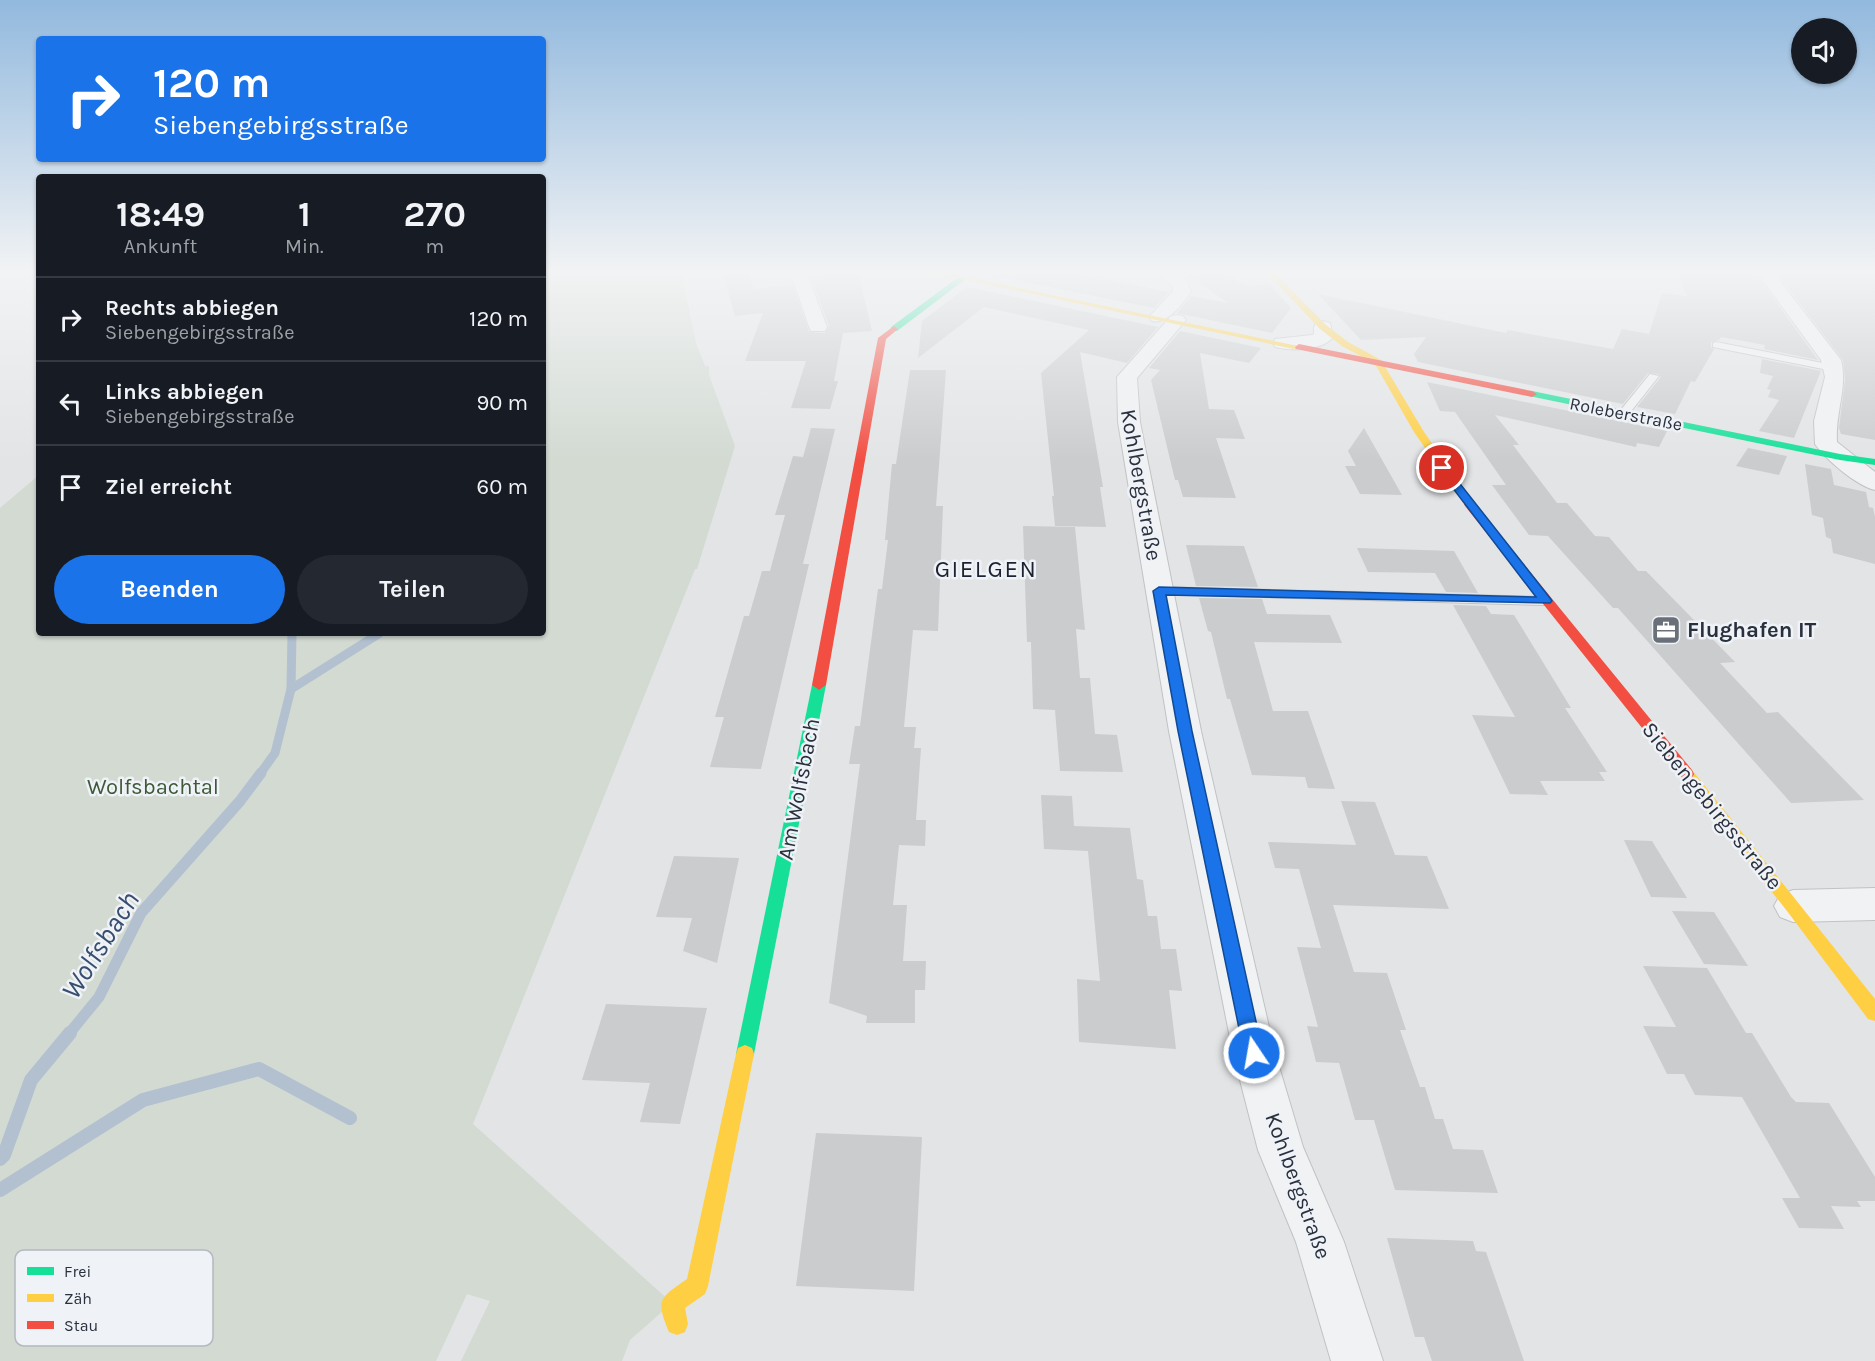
<!DOCTYPE html>
<html lang="de">
<head>
<meta charset="utf-8">
<style>
	body { margin:0; font-family:Karla,sans-serif; background:#242831; color:#f1f3f6; height:100vh; display:flex; flex-direction:column; font-size:22px; white-space:nowrap }
	* { box-sizing:border-box; margin:0 }
	p { font-size:20px; color:#9ea1a6 }
	.icon { flex:none; width:33px; height:33px; fill:none; stroke:currentColor; stroke-width:2; stroke-linecap:round; stroke-linejoin:round }
	.map { position:relative; flex:1; overflow:hidden }
	.details { position:absolute; left:36px; top:174px; width:510px; height:462px; display:flex; flex-direction:column; background:#171b24; border-radius:6px; box-shadow:0 2px 4px #0004 }
	.details>* { flex:none }
	.banner { position:absolute; left:36px; top:36px; width:510px; height:126px; border-radius:6px; box-shadow:0 2px 4px #0004; background:#1a73e8; color:#fff; overflow:hidden }
	.tools { position:absolute; left:1791px; top:18px; display:grid; gap:12px }
	.tools a { display:grid; place-items:center; width:66px; height:66px; border-radius:50%; background:#171b24; box-shadow:0 2px 4px #0004; font-size:30px }
	.pin { position:absolute; display:grid; place-items:center; width:51px; height:51px; color:#fff; margin:-26px; border:3px solid #fff; border-radius:50%; box-shadow:0 2px 6px #0007 }
	.me { position:absolute; width:66px; margin:-33px; rotate:348deg; stroke-linejoin:round; filter:drop-shadow(0 0 4px #0008) }
	.turn { display:flex; align-items:center; gap:21px; height:126px; padding:0 18px; font-size:27px }
	.turn .icon { width:78px; height:78px; stroke-width:2.5 }
	.turn b { display:block; font-size:42px; line-height:51px }
	.eta { display:flex; justify-content:space-evenly; align-items:center; height:102px; text-align:center }
	.eta b { font-size:36px; font-weight:700; line-height:42px }
	.button { display:flex; gap:12px; margin-top:auto; padding:12px 18px }
	.button a { flex:1; height:69px; border-radius:36px; background:#1a73e8; color:#fff; font-size:24px; font-weight:700; line-height:69px; text-align:center }
	.button a+a { background:#242831; color:#f1f3f6 }
	ul { padding:0; list-style:none }
	li { display:flex; align-items:center; gap:18px; height:84px; padding:0 18px; border-top:2px solid #363941 }
	li div { flex:1 }
	li b { display:block; font-size:22px }
	li em { font-style:normal }
	.map>svg:first-child { display:block }
	.green { fill:#d2dad2 }
	.lines { fill:none; stroke-linecap:round; stroke-linejoin:round }
	.stream-far2 { stroke:#b2c0d0; stroke-width:9 }
	.stream-far1 { stroke:#b2c0d0; stroke-width:11 }
	.stream { stroke:#b2c0d0; stroke-width:14 }
	.building { fill:#caccce }
	.lane-casing { stroke:#c0c2c4; stroke-width:2 }
	.street-casing { stroke:#c0c2c4; stroke-width:2 }
	.lane { fill:#f1f2f3; fill-rule:evenodd }
	.street { fill:#f1f2f3; fill-rule:evenodd }
	.fast { fill:#16e098; fill-rule:evenodd }
	.slow { fill:#ffcf43; fill-rule:evenodd }
	.jam { fill:#f24e42; fill-rule:evenodd }
	.route { fill:#1a73e8; stroke:#114b97; stroke-width:1.5 }
	.labels { text-anchor:middle; dominant-baseline:central; stroke-width:5; stroke-linejoin:round; paint-order:stroke }
	.far-street-label { font-size:18px; fill:#2a313e; stroke:#eff2f6 }
	.street-label { font-size:22px; fill:#2a313e; stroke:#eff2f6 }
	.poi-label { font-size:22px; font-weight:bold; fill:#2a313e; stroke:#eff2f6; text-anchor:start }
	.park-label { font-size:22px; fill:#3d5938; stroke:#eff2f6 }
	.neighbourhood-label { font-size:24px; letter-spacing:1.5px; fill:#1c222f; stroke:#eff2f6 }
	.near-water-label { font-size:28px; font-style:italic; fill:#374e6f; stroke:#eff2f6 }
	.key { fill:#eff2f6; stroke:#b4b8bf; stroke-width:1.5 }
	.key-label { font-size:16px; fill:#2a313e }
</style>
</head>
<body>
<div class="map">
<svg width="1875" height="1361" viewBox="0 0 1875 1361">
	<rect width="100%" height="100%" fill="#e2e4e6"/>
	<path class="green" d="M 543,271 L 589,271 L 588,276 L 603,276 L 602,278 L 657,271 L 681,271 L 696,343 L 705,366 L 709,366 L 709,375 L 735,446 L 697,569 L 695,569 L 473,1124 L 672,1303 L 630,1340 L 622,1361 L 461,1361 L 490,1301 L 467,1294 L 436,1361 L 0,1361 L 0,508 L 39,475 L 39,633 L 543,633 Z"/>
	<g class="lines">
		<g class="stream-far2">
			<path d="M 291,689 L 380,633"/>
			<path d="M 260,774 L 275,753 L 291,689 L 292,633"/>
		</g>
		<path class="stream-far1" d="M 68,1035 L 99,997 L 141,913 L 240,801 L 261,773"/>
		<g class="stream">
			<path d="M 0,1159 L 4,1155 L 31,1080 L 70,1033"/>
			<path d="M 0,1190 L 143,1100 L 259,1069 L 350,1118"/>
		</g>
	</g>
	<g class="building">
		<path d="M 824,271 L 858,271 L 872,331 L 843,333 L 834,381 L 838,381 L 830,409 L 791,408 L 806,361 L 745,361 L 763,313 L 735,316 L 723,275 L 749,273 L 754,289 L 793,285 L 809,332 L 825,333 L 829,326 L 811,278 Z"/>
		<path d="M 989,271 L 1062,271 L 1169,292 L 1154,308 L 985,274 Z"/>
		<path d="M 1183,271 L 1223,271 L 1245,286 L 1269,284 L 1291,308 L 1272,333 L 1177,313 L 1191,296 L 1228,303 Z"/>
		<path d="M 1676,271 L 1754,271 L 1818,360 L 1764,349 L 1765,345 L 1721,337 L 1719,340 L 1711,342 L 1711,347 L 1714,349 L 1695,382 L 1691,381 L 1675,414 L 1637,407 L 1661,377 L 1659,374 L 1648,373 L 1623,404 L 1418,362 L 1414,354 L 1426,337 L 1361,340 L 1318,294 L 1506,333 L 1508,330 L 1613,349 L 1622,329 L 1649,334 L 1662,293 L 1687,296 Z"/>
		<path d="M 1775,271 L 1856,271 L 1875,273 L 1875,440 L 1841,434 L 1839,428 L 1845,380 L 1843,360 Z"/>
		<path d="M 967,287 L 1158,327 L 1127,363 L 1080,352 L 1103,487 L 1100,487 L 1106,527 L 1055,526 L 1052,496 L 1054,496 L 1041,373 L 1089,330 L 984,307 L 918,358 L 922,321 Z"/>
		<path d="M 1180,331 L 1261,348 L 1249,363 L 1200,353 L 1209,409 L 1234,410 L 1245,439 L 1216,438 L 1236,498 L 1183,497 L 1178,480 L 1175,480 L 1151,380 L 1160,370 L 1149,368 Z"/>
		<path d="M 1762,359 L 1821,371 L 1794,438 L 1759,431 L 1779,400 L 1768,397 L 1771,390 L 1767,389 L 1773,376 L 1760,373 Z"/>
		<path d="M 910,370 L 946,370 L 936,506 L 943,506 L 938,631 L 913,630 L 904,727 L 916,727 L 914,748 L 921,748 L 916,820 L 926,820 L 925,846 L 899,845 L 893,905 L 907,905 L 903,961 L 926,961 L 925,990 L 915,990 L 915,1023 L 866,1023 L 867,1016 L 829,1003 L 860,764 L 849,764 L 855,726 L 860,726 L 878,589 L 882,589 L 888,540 L 885,540 L 892,464 L 896,464 Z"/>
		<path d="M 1427,382 L 1667,431 L 1659,447 L 1637,443 L 1636,447 L 1495,415 L 1519,445 L 1513,445 L 1557,503 L 1567,503 L 1595,536 L 1609,537 L 1638,571 L 1646,571 L 1735,662 L 1720,663 L 1767,713 L 1778,712 L 1864,800 L 1791,803 L 1618,608 L 1613,608 L 1548,536 L 1529,535 L 1492,485 L 1506,485 L 1455,412 L 1440,411 Z"/>
		<path d="M 811,428 L 835,429 L 803,564 L 809,564 L 761,769 L 710,767 L 724,717 L 715,717 L 744,616 L 749,616 L 762,571 L 770,571 L 785,515 L 775,515 L 793,456 L 803,457 Z"/>
		<path d="M 1364,428 L 1402,495 L 1360,494 L 1345,466 L 1356,466 L 1348,451 Z"/>
		<path d="M 1748,448 L 1787,456 L 1779,475 L 1736,466 Z"/>
		<path d="M 1805,464 L 1831,469 L 1834,485 L 1866,492 L 1869,507 L 1873,508 L 1875,517 L 1875,564 L 1833,553 L 1831,539 L 1826,537 L 1823,518 L 1812,515 Z"/>
		<path d="M 1023,526 L 1075,527 L 1085,630 L 1076,629 L 1080,678 L 1090,678 L 1095,734 L 1117,735 L 1123,772 L 1060,771 L 1055,710 L 1033,709 L 1031,642 L 1027,642 Z"/>
		<path d="M 1186,545 L 1244,546 L 1258,587 L 1196,586 Z"/>
		<path d="M 1357,548 L 1454,551 L 1478,593 L 1446,592 L 1435,573 L 1368,572 Z"/>
		<path d="M 1199,598 L 1262,599 L 1267,614 L 1330,615 L 1342,643 L 1254,642 L 1273,711 L 1308,711 L 1335,789 L 1308,788 L 1305,777 L 1252,775 L 1230,699 L 1227,699 L 1211,632 L 1208,631 Z"/>
		<path d="M 1453,605 L 1486,606 L 1491,614 L 1514,615 L 1571,708 L 1565,708 L 1607,772 L 1599,772 L 1605,781 L 1540,781 L 1548,795 L 1510,794 L 1472,715 L 1515,717 Z"/>
		<path d="M 1041,795 L 1072,796 L 1074,826 L 1130,828 L 1137,879 L 1143,880 L 1148,916 L 1157,916 L 1161,949 L 1176,949 L 1182,991 L 1169,990 L 1176,1049 L 1079,1042 L 1077,979 L 1100,981 L 1088,851 L 1044,849 Z"/>
		<path d="M 1341,801 L 1375,802 L 1395,855 L 1427,856 L 1449,909 L 1333,905 L 1354,972 L 1387,973 L 1406,1030 L 1400,1030 L 1420,1087 L 1425,1087 L 1435,1119 L 1443,1119 L 1453,1149 L 1483,1150 L 1498,1193 L 1395,1190 L 1374,1120 L 1355,1120 L 1339,1063 L 1316,1062 L 1307,1026 L 1318,1027 L 1297,947 L 1321,948 L 1299,869 L 1275,868 L 1268,842 L 1356,845 Z"/>
		<path d="M 1624,840 L 1652,841 L 1687,898 L 1651,897 Z"/>
		<path d="M 674,856 L 739,858 L 717,963 L 683,951 L 692,918 L 656,917 Z"/>
		<path d="M 1672,911 L 1714,912 L 1748,966 L 1704,964 Z"/>
		<path d="M 1643,966 L 1707,968 L 1746,1033 L 1752,1033 L 1791,1097 L 1796,1102 L 1829,1103 L 1875,1177 L 1875,1201 L 1857,1201 L 1861,1207 L 1831,1206 L 1844,1229 L 1799,1228 L 1782,1198 L 1800,1198 L 1742,1097 L 1695,1095 L 1684,1074 L 1667,1074 L 1643,1026 L 1676,1027 Z"/>
		<path d="M 606,1004 L 707,1008 L 680,1124 L 640,1122 L 650,1083 L 582,1080 Z"/>
		<path d="M 816,1133 L 922,1137 L 914,1291 L 796,1286 Z"/>
		<path d="M 1387,1238 L 1473,1241 L 1476,1251 L 1486,1252 L 1524,1361 L 1432,1361 L 1424,1337 L 1415,1337 Z"/>
	</g>
	<g class="lines">
		<g class="lane-casing">
			<g id="lane">
				<path d="M 1716,342 L 1833,365 L 1838,368 L 1833,371 L 1713,347 L 1713,343 Z"/>
				<path d="M 1650,374 L 1659,376 L 1628,415 L 1620,415 L 1620,411 Z"/>
				<path d="M 1159,587 L 1545,597 L 1552,601 L 1545,605 L 1154,594 L 1152,591 L 1154,588 Z"/>
			</g>
		</g>
		<g class="street-casing">
			<g id="street">
				<path d="M 790,271 L 806,271 L 827,327 L 825,331 L 811,331 L 809,327 Z"/>
				<path d="M 1158,271 L 1175,271 L 1187,282 L 1191,292 C 1182,304 1167,325 1152,321 L 1149,317 L 1173,291 L 1173,287 Z"/>
				<path d="M 1756,271 L 1772,271 L 1841,360 C 1848,388 1835,412 1837,442 L 1875,472 L 1875,490 C 1857,486 1825,459 1815,444 L 1814,421 L 1825,377 L 1821,360 Z"/>
				<path d="M 1177,315 L 1183,316 L 1186,320 L 1137,378 L 1140,422 L 1201,731 L 1275,1053 L 1303,1147 L 1344,1242 L 1383,1361 L 1331,1361 L 1296,1242 L 1258,1150 L 1233,1053 L 1169,731 L 1118,422 L 1117,377 L 1171,316 Z"/>
				<path d="M 1323,321 L 1330,323 L 1333,337 C 1323,351 1291,351 1275,347 L 1273,343 L 1275,339 L 1312,335 L 1314,334 L 1314,327 L 1316,323 Z"/>
				<path d="M 1875,888 L 1875,920 L 1793,922 L 1780,917 L 1774,906 L 1780,895 L 1793,890 Z"/>
			</g>
		</g>
		<use href="#lane" class="lane"/>
		<use href="#street" class="street"/>
		<g class="fast">
			<path d="M 960,276 L 967,278 L 897,331 L 891,331 L 891,327 Z"/>
			<path d="M 1532,391 L 1840,454 L 1875,459 L 1875,465 L 1840,460 L 1529,396 L 1529,392 Z"/>
			<path d="M 819,680 L 826,685 L 754,1054 L 752,1060 L 745,1063 L 738,1060 L 736,1054 L 812,685 Z"/>
		</g>
		<g class="slow">
			<path d="M 923,271 L 937,271 L 1303,347 L 1299,350 Z"/>
			<path d="M 1265,271 L 1273,271 L 1326,325 L 1348,342 L 1381,360 L 1424,432 L 1474,504 L 1473,506 L 1465,506 L 1464,504 L 1414,432 L 1375,364 L 1342,346 L 1320,329 Z"/>
			<path d="M 1687,769 L 1692,770 L 1875,999 L 1875,1021 L 1868,1019 L 1787,911 L 1682,778 L 1680,774 L 1682,770 Z"/>
			<path d="M 745,1045 L 752,1048 L 754,1054 L 708,1286 L 705,1294 L 685,1308 L 688,1324 L 685,1332 L 677,1335 L 669,1332 C 655,1299 660,1298 687,1279 L 736,1054 L 738,1048 Z"/>
		</g>
		<g class="jam">
			<path d="M 894,326 L 898,329 L 886,339 L 826,685 L 819,690 L 812,685 L 878,338 Z"/>
			<path d="M 1299,344 L 1532,391 L 1537,394 L 1532,397 L 1296,349 L 1295,347 Z"/>
			<path d="M 1469,501 L 1473,502 L 1692,770 L 1694,774 L 1692,778 L 1682,778 L 1465,506 L 1464,504 Z"/>
		</g>
	</g>
	<linearGradient id="sky" x2="0" y2="1"><stop stop-color="#92b9de"/><stop offset="0.59" stop-color="#f2f3f4"/><stop offset="1" stop-color="#f2f3f4" stop-opacity="0"/></linearGradient>
	<rect width="1875" height="461" fill="url(#sky)"/>
	<path class="route" d="M 1442,465 L 1446,466 L 1550,598 L 1552,601 L 1550,603 L 1166,595 L 1192,731 L 1263,1053 L 1260,1059 L 1254,1062 L 1247,1059 L 1244,1053 L 1178,731 L 1153,591 L 1159,587 L 1536,597 L 1439,470 L 1437,468 Z"/>
	<defs>
		<g id="office-square" transform="scale(1.5)"><rect x="-9" y="-9" width="18" height="18" rx="4" fill="#6a7079" stroke="#eff2f6"/><path d="M-6-3h4V-5.5h4V-3h4V5H-6ZM-1-4.5V-3h2v-1.5ZM-6 0V1H6V0Z" fill="#fff"/></g>
	</defs>
	<g fill-rule="evenodd">
		<use href="#office-square" x="1666" y="630"/>
	</g>
	<g class="labels">
		<g class="far-street-label">
			<text transform="translate(1626 414) rotate(11)">Roleberstraße</text>
		</g>
		<g class="street-label">
			<text transform="translate(1141 485) rotate(80)">Kohlbergstraße</text>
			<text transform="translate(799 789) rotate(-79)">Am Wolfsbach</text>
			<text transform="translate(1712 806) rotate(51)">Siebengebirgsstraße</text>
			<text transform="translate(1298 1186) rotate(70)">Kohlbergstraße</text>
		</g>
		<g class="poi-label">
			<text x="1687" y="630">Flughafen IT</text>
		</g>
		<g class="park-label">
			<text x="153" y="787">Wolfsbachtal</text>
		</g>
		<g class="neighbourhood-label">
			<text x="986" y="569">GIELGEN</text>
		</g>
		<g class="near-water-label">
			<text transform="translate(100 945) rotate(-58)">Wolfsbach</text>
		</g>
	</g>
	<rect x="15" y="1250" width="198" height="96" rx="9" class="key"/>
	<rect x="27" y="1267" width="27" height="8" fill="#16e098"/>
	<rect x="27" y="1294" width="27" height="8" fill="#ffcf43"/>
	<rect x="27" y="1321" width="27" height="8" fill="#f24e42"/>
	<g class="key-label">
		<text x="64" y="1277">Frei</text>
		<text x="64" y="1304">Zäh</text>
		<text x="64" y="1331">Stau</text>
	</g>
</svg>
<div class="tools">
<a><svg class="icon" aria-label="sound" viewBox="0 0 24 24"><path d="M4 9h4l5-4v14l-5-4H4zM17 9q2 3 0 6"/></svg></a>
</div>
<div class="pin" style="left:1442px;top:468px;background:#d93025"><svg class="icon" aria-label="arrive" viewBox="0 0 24 24"><path d="M6 21V4h12l-3 4 3 4H6"/></svg></div>
<svg class="me" style="left:1254px;top:1053px" viewBox="-20 -20 40 40"><circle r="17" fill="#1a73e8" stroke="#fff" stroke-width="3"/><path d="M0-11L8 9 0 5-8 9z" fill="#fff"/></svg>
<div class="banner">
<div class="turn"><svg class="icon" aria-label="right" viewBox="0 0 24 24"><path d="M7 20v-9h11M14 6l5 5-5 5"/></svg><div><b>120 m</b>Siebengebirgsstraße</div></div>
</div>
<section class="details">
<div class="eta">
<div><b>18:49</b><p>Ankunft</p></div>
<div><b>1</b><p>Min.</p></div>
<div><b>270</b><p>m</p></div>
</div>
<ul>
<li><svg class="icon" aria-label="right" viewBox="0 0 24 24"><path d="M7 20v-9h11M14 6l5 5-5 5"/></svg><div><b>Rechts abbiegen</b><p>Siebengebirgsstraße</p></div><em>120 m</em></li>
<li><svg class="icon" aria-label="left" viewBox="0 0 24 24"><path d="M17 20v-9H6M10 6l-5 5 5 5"/></svg><div><b>Links abbiegen</b><p>Siebengebirgsstraße</p></div><em>90 m</em></li>
<li><svg class="icon" aria-label="arrive" viewBox="0 0 24 24"><path d="M6 21V4h12l-3 4 3 4H6"/></svg><div><b>Ziel erreicht</b></div><em>60 m</em></li>
</ul>
<div class="button"><a>Beenden</a><a>Teilen</a></div>
</section>
</div>
</body>
</html>
